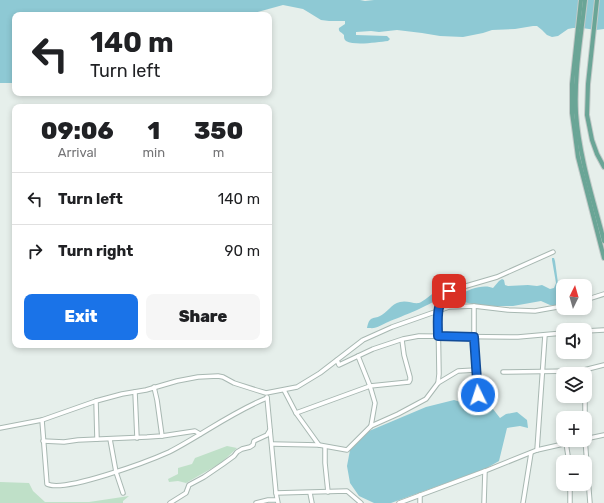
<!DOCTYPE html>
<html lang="en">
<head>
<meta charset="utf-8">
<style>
	body { margin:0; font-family:Rubik,sans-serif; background:#f6f6f6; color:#202124; height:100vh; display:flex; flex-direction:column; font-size:15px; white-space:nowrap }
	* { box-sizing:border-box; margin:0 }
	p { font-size:13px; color:#757577 }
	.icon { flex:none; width:22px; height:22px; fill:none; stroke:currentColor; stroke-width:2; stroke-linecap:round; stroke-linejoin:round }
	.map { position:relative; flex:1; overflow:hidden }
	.details { position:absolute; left:12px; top:104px; width:260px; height:244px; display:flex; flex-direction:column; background:#fff; border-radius:8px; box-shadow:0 2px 6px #0003 }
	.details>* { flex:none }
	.hud { position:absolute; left:12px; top:12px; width:260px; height:84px; border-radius:8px; box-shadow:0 2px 6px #0003; background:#fff; color:#202124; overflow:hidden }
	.needle { width:26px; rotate:5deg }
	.controls { position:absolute; left:556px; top:279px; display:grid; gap:8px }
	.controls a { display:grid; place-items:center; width:36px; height:36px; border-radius:8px; background:#fff; box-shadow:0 2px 6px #0003; font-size:20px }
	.pin { position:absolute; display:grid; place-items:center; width:34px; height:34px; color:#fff; margin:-17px; border-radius:8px; box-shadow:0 2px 6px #0006 }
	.me { position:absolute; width:44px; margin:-22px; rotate:356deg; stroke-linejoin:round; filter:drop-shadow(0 0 3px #0008) }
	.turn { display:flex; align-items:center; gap:14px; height:84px; padding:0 12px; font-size:18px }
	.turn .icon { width:52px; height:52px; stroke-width:2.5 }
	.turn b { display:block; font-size:28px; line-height:34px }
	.eta { display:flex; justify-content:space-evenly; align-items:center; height:68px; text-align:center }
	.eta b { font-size:24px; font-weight:800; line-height:28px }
	.cta { display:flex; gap:8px; margin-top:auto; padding:8px 12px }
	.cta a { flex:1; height:46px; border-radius:8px; background:#1a73e8; color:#fff; font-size:16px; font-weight:800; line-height:46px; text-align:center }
	.cta a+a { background:#f6f6f6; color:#202124 }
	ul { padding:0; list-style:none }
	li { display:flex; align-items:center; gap:12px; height:52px; padding:0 12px; border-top:1px solid #e0e0e0 }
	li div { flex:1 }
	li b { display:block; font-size:15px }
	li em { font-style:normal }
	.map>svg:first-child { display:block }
	.green { fill:#bfe0c8 }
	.water { fill:#8ec9d4 }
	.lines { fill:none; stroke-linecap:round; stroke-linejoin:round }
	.minor-casing { stroke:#a8b8b2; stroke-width:5.5 }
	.major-casing { stroke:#c2cac8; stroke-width:6 }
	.minor { stroke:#fff; stroke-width:3.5 }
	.major { stroke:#6aa596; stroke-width:4 }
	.route-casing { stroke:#114b97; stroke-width:10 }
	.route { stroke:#1a73e8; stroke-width:7 }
</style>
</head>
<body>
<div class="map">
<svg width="604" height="503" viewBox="0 0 604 503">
	<rect width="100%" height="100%" fill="#e6efeb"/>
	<g class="green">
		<path d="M 227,446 L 237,448 L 221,463 L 186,483 L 178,481 L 169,482 L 168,479 L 178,474 L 178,468 L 192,464 L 195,458 Z"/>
		<path d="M 0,482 L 29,483 L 33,491 L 45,502 L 89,502 L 129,496 L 123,501 L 123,503 L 0,503 Z"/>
	</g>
	<g class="water">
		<path d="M 0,0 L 360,0 L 365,1 L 374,0 L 604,0 L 604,29 L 596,30 L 582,28 L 573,28 L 568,29 L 558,36 L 552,37 L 547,35 L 542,30 L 537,26 L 533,26 L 515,29 L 492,30 L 483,33 L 463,37 L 440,36 L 422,33 L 397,30 L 379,32 L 371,31 L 356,32 L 356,35 L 387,36 L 390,39 L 388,41 C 378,42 355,46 346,41 C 344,39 344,38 344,35 C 342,32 338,32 339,28 L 345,24 L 345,21 L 329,21 L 321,20 L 308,12 L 303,9 L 283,5 L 247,15 L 15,15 L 15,83 L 0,83 Z"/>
		<path d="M 552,258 L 554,258 L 555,261 L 560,298 L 558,305 L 550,305 L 541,301 L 513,306 L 494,306 L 472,304 L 464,302 L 462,300 L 462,295 C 467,288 486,284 493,288 L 499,281 L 502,279 L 504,280 L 505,285 L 508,286 L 528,285 L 537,286 L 542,285 L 550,289 L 554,288 L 556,283 L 552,260 Z"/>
		<path d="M 439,289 L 443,290 L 444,294 C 433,305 402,316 388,322 C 383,324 376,329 370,328 C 369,328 368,328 367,328 C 368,324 368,322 371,319 C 374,317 377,318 380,316 C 387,313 391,304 400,302 C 407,300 413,304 419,303 C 423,302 434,292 439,289 Z"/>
		<path d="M 454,400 L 464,403 L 475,412 L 485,405 L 493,409 L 500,418 L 506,414 L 517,412 L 527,420 L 528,428 L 520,426 L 507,428 L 499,461 L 485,469 L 391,503 L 374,503 L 359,496 L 350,483 L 347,466 L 350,450 L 369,431 L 426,407 Z"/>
	</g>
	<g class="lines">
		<g class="minor-casing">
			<g id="minor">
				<path d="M 585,300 L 604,294"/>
				<path d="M 474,306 L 474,337 L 478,395"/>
				<path d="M 585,331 L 604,330"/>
				<path d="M 358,356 L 370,386 L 375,403 L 371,426"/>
				<path d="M 337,360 L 339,365 L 373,349 L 403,339 L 419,336 L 518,337 L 563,333"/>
				<path d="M 503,372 L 574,371 L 584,370 L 604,365"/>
				<path d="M 438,383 L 439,374 L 438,310 L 444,296 L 449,291 L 497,277 L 553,252"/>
				<path d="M 154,387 L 157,400 L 162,436"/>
				<path d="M 284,390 L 296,413 L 319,445"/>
				<path d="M 135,392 L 137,438"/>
				<path d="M 585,396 L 585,439 L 590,503"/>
				<path d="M 267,397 L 276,493 L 278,503"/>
				<path d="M 96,401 L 97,439"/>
				<path d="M 296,413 L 370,386 L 409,382 L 410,380 L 410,377 L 404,355 L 402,340"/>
				<path d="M 42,420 L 47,484 C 64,493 149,461 169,452 C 202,435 232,412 267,398"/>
				<path d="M 0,428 L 42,420 L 96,401 L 122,394 L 146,390 L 177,381 L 198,377 L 218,376 L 223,377 L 234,383 L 256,390 L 266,393 L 297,387 L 320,373 L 363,340 L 392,327 L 449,307 L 474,306 L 508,310 L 535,311 L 563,306"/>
				<path d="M 110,439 L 116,472 L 123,493"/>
				<path d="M 585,439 L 604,435"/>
				<path d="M 43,441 L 64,442 L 78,440 L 147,437 L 162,436 L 195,431 L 200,434"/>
				<path d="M 566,443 L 569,462"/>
				<path d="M 272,444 L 319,445 L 347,450 L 371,426 L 398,414 L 426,399 L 438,383 L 458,371 L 476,370"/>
				<path d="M 325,447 L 325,463 L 328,492"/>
				<path d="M 537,450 L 545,335"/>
				<path d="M 276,493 L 347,491 L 361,503"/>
				<path d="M 310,493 L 312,503"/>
				<path d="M 420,495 L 420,503"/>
				<path d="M 170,503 L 186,493 L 189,485 L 204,477 L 223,464 L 234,456 L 237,452 L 242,449 L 250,447 L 253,445 L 254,441 L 267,435 L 270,430"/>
				<path d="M 256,503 L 268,500 L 277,500"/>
				<path d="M 399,503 L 485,471 L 537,450 L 581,440"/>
				<path d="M 484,503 L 485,471"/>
				<path d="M 523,503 L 531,453"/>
				<path d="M 570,503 L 570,484"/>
			</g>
		</g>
		<g class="major-casing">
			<g id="major">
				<path d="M 581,0 L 572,84 L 572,113 L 574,127 L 578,157 L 604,258"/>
				<path d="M 585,0 C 581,37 574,75 576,113 C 579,156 593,199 604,241"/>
				<path d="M 597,0 L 588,84 L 587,115 L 592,140 L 597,154 L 604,167"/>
			</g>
		</g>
		<use href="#minor" class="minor"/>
		<use href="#major" class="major"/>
	</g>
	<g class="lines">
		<g class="route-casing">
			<path id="route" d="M 449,291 C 435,303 438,319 438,336 L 474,337 L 478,395"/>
		</g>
		<use href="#route" class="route"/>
	</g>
</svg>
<div class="controls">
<a><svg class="needle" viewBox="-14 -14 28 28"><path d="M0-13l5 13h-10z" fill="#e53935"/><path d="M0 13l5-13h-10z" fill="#757577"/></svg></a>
<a><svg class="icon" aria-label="sound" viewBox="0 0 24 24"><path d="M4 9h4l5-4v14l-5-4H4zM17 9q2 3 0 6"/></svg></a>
<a><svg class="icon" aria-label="layers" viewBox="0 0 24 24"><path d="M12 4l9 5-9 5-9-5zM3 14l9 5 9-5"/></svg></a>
<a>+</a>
<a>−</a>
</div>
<div class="pin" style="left:449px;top:291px;background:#d93025"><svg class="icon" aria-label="arrive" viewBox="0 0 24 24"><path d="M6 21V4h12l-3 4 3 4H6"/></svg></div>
<svg class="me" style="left:478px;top:395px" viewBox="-20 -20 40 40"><circle r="17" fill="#1a73e8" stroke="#fff" stroke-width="3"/><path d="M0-11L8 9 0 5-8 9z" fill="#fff"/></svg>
<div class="hud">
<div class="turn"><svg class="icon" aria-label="left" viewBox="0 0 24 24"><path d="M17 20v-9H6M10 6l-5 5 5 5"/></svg><div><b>140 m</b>Turn left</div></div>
</div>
<section class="details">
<div class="eta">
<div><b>09:06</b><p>Arrival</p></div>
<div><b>1</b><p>min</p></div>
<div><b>350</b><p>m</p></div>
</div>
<ul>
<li><svg class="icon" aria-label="left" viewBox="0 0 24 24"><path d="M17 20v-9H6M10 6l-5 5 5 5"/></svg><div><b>Turn left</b></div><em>140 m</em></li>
<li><svg class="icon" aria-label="right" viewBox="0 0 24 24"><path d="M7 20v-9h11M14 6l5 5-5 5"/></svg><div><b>Turn right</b></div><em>90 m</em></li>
</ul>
<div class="cta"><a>Exit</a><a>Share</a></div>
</section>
</div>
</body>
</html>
